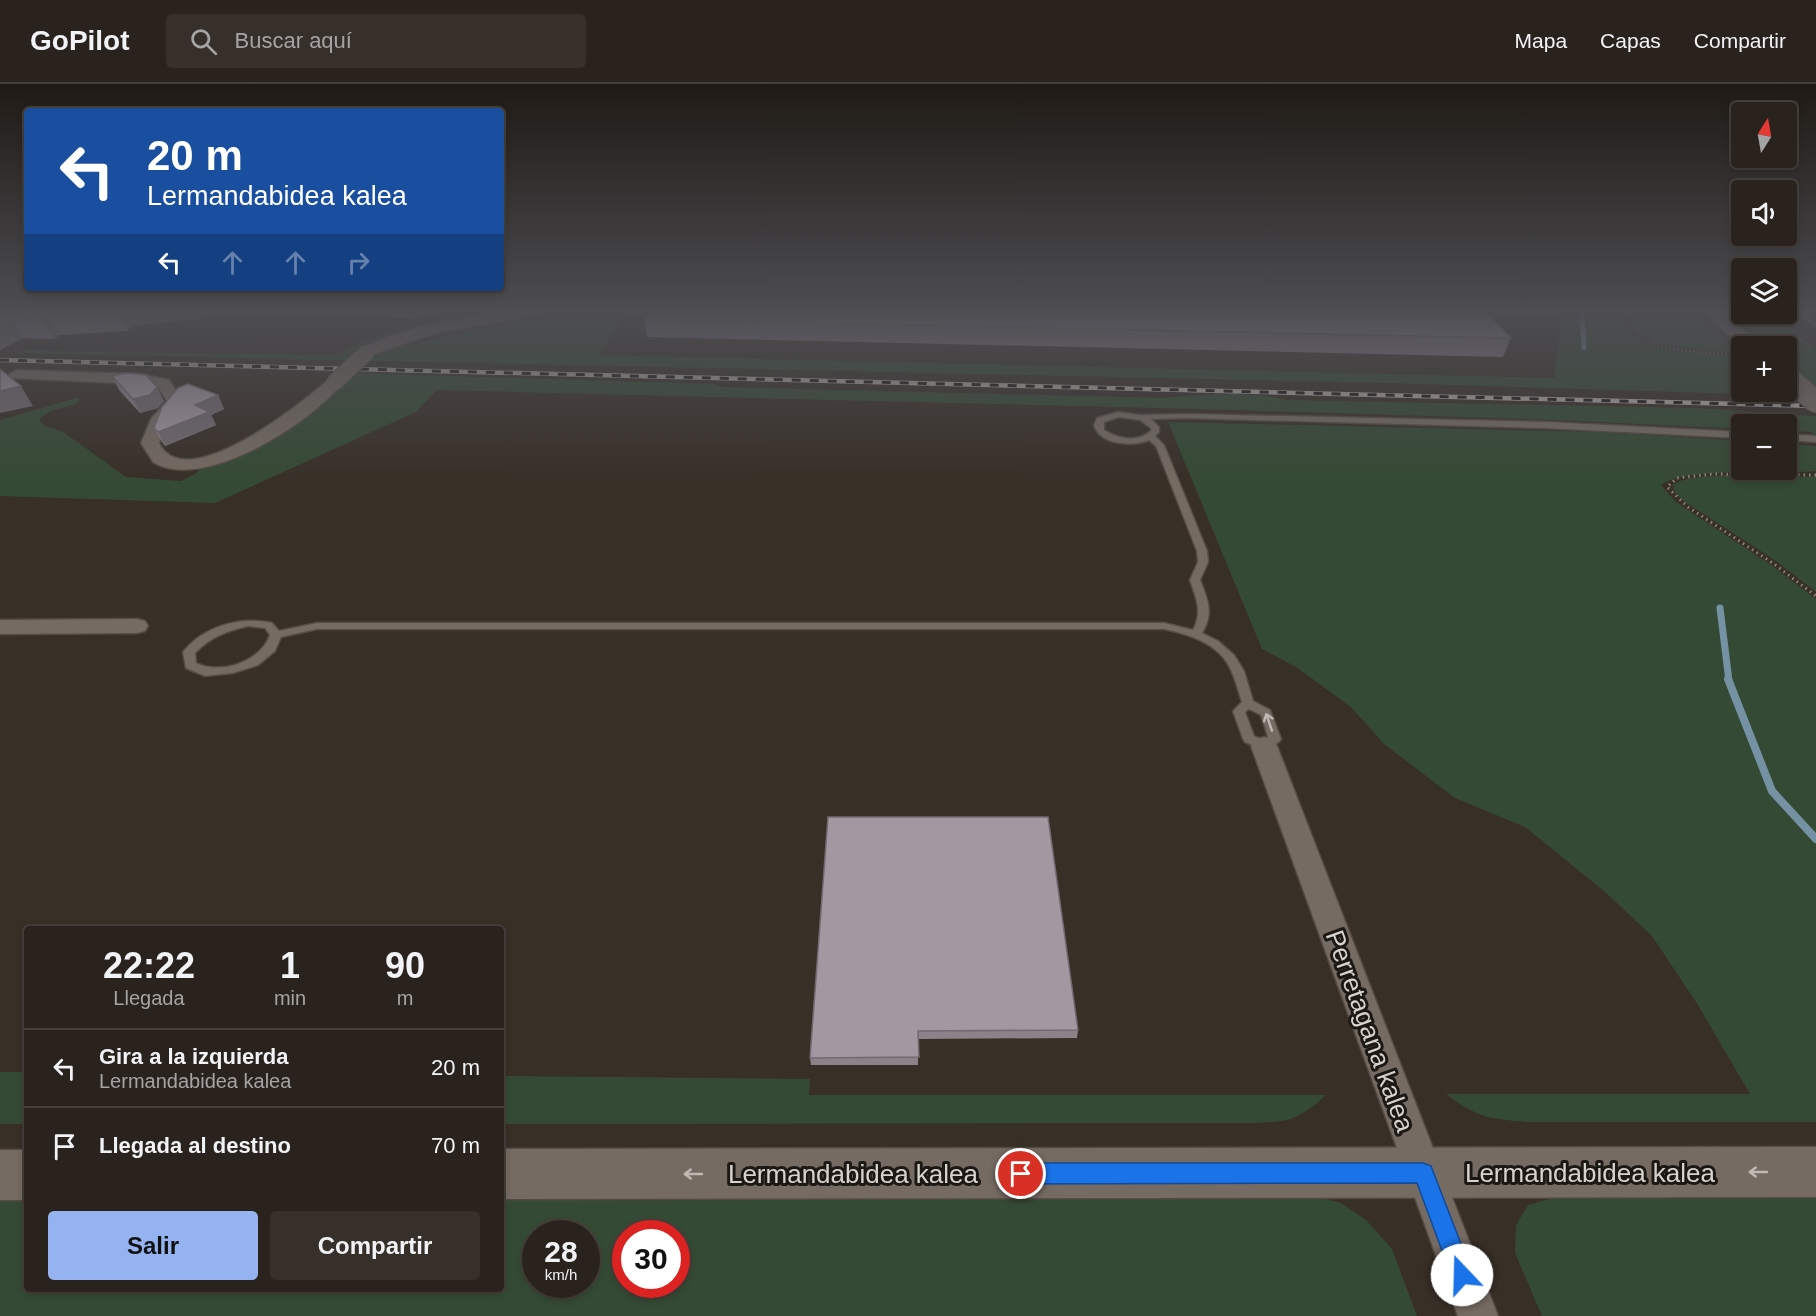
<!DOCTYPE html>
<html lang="es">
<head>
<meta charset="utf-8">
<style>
	body { margin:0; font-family:Arial,sans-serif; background:#362f2a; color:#f1f3f6; height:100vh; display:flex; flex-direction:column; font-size:22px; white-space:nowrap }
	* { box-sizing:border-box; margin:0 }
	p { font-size:20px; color:#a5a4a4 }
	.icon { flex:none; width:33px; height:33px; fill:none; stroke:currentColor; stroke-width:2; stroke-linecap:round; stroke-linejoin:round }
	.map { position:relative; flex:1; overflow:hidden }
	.drawer { position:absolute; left:24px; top:842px; width:480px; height:366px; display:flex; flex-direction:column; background:#2a231d; border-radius:6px; box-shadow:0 3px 9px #0003,0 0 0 2px #46403b }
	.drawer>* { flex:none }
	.hud { position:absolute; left:24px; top:24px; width:480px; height:183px; border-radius:6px; box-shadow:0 3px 9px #0003,0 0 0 2px #46403b; background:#1a4fa0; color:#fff; overflow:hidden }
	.needle { width:39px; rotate:11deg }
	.buttons { position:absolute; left:1731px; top:18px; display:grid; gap:12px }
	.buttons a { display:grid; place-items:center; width:66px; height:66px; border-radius:6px; background:#2a231d; box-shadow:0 3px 9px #0003,0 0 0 2px #46403b; font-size:30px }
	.speed { position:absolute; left:522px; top:1136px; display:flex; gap:12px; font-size:30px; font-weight:700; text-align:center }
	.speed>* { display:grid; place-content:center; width:78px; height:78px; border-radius:50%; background:#2a231d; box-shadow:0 3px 9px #0003,0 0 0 2px #46403b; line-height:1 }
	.speed small { font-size:15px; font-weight:400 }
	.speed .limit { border:9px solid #d22; background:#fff; color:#111 }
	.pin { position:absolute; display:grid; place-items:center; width:51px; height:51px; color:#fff; margin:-26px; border:3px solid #fff; border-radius:50%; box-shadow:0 2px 6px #0007 }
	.me { position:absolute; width:66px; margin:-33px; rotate:339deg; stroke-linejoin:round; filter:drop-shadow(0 0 4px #0008) }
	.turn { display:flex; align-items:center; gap:21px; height:126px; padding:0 24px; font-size:27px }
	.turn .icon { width:78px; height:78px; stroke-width:2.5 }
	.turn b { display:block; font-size:42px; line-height:51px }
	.lanes { display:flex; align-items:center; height:57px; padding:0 24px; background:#0003; justify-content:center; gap:30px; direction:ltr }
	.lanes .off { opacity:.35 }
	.eta { display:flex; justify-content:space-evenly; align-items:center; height:102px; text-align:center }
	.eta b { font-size:36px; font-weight:800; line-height:42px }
	.button { display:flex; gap:12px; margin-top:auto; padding:12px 24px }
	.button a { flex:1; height:69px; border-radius:6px; background:#95b2f1; color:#111; font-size:24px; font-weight:800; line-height:69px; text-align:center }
	.button a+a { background:#362f2a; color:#f1f3f6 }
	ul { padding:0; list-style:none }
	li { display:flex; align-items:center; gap:18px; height:78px; padding:0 24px; border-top:2px solid #46403b }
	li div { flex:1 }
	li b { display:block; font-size:22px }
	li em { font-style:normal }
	header { display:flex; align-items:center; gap:36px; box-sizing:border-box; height:84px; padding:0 30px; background:#2a231d; border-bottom:2px solid #46403b }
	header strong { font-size:28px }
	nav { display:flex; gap:33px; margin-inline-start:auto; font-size:21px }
	.search { width:420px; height:54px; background:#362f2a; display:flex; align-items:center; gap:15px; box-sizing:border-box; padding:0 21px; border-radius:6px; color:#a5a4a4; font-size:22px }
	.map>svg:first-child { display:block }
	.green { fill:#354a34; fill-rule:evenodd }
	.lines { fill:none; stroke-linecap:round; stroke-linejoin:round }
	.stream-far2 { stroke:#7492a4; stroke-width:5 }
	.stream-far1 { stroke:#7492a4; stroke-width:7 }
	.stream { stroke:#7492a4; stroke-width:8 }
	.lane-casing { stroke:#534b44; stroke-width:3 }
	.street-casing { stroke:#534b44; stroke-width:3 }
	.secondary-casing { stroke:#534b44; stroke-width:3 }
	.path-far1 { stroke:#8e8781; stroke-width:2; stroke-dasharray:1 3; stroke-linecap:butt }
	.path { stroke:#8e8781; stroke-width:3; stroke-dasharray:1.5 4; stroke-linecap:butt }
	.lane { fill:#766b62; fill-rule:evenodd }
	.street { fill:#766b62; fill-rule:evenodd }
	.secondary { fill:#766b62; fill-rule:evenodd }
	.rail-casing { stroke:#b6afa9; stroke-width:4.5 }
	.rail { stroke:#1c1814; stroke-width:3; stroke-dasharray:9; stroke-linecap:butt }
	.street-bridge-casing { stroke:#534b44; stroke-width:18; stroke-linecap:butt }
	.secondary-bridge-casing { stroke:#534b44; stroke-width:24; stroke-linecap:butt }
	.street-bridge { stroke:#766b62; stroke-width:16 }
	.secondary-bridge { stroke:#766b62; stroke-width:22 }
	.wall { fill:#8c828a }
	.shaded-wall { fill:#726a71 }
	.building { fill:#a397a1; stroke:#726a71; stroke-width:1.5 }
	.oneway { stroke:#c0b8b2 }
	.route { fill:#1a73e8; stroke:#114b97; stroke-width:1.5 }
	.labels { text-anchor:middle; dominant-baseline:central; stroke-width:6; stroke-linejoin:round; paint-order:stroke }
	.near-street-label { font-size:26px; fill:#d8d2cd; stroke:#1c1814 }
</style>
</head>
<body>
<header>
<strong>GoPilot</strong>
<div class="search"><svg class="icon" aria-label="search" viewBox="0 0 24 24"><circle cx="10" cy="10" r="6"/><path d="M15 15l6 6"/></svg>Buscar aquí</div>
<nav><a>Mapa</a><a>Capas</a><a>Compartir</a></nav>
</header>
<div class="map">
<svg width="1816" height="1232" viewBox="0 0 1816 1232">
	<rect width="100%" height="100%" fill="#382f27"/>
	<g class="green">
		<path d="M 492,225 L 531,225 L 388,255 L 367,276 L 374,270 L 407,261 L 500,240 L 583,225 L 629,225 L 599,271 L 1554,294 L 1563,225 L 1621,225 C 1624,232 1625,242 1630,248 C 1645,267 1707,269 1731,271 L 1740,275 L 1742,308 L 1777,308 L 1781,311 L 1387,299 L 18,269 L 25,266 L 335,271 C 384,244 438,236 492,225 Z"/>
		<path d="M 1629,225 L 1690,225 L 1740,270 C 1711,266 1656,267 1634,245 Z"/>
		<path d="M 1717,225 L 1741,225 L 1742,230 L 1771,230 L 1816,265 L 1816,304 L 1787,280 L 1786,262 L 1761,262 Z"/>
		<path d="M 352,289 L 714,300 L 723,303 L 1162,314 C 1202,311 1247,306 1287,316 L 1698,324 L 1816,332 L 1816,352 L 1811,348 L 1787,347 L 1786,340 L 1742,340 L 1741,345 L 1556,336 L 1234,326 L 437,306 L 416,328 L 215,419 L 0,412 L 0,336 L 80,313 L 76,320 L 51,327 L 40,334 L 40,337 L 44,342 L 62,347 L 126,393 L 181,397 L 195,390 L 206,380 L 227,373 Z"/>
		<path d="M 1168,338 L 1600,348 L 1741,357 L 1742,386 L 1786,386 L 1787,360 L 1816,362 L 1816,387 C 1779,391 1687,382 1661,401 L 1676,418 L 1771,481 L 1816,515 L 1816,1038 L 1526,1038 C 1487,1034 1478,1034 1446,1010 L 1750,1010 L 1698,921 L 1652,852 L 1604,807 L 1525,743 L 1455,714 L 1384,660 L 1351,623 L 1296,583 L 1262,565 Z"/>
		<path d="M 1816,392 L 1816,508 L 1776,477 L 1685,418 L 1675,409 L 1673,401 C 1695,384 1783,396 1816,392 Z"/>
		<rect x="0" y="988" width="27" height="52"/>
		<path d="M 501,992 L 810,995 L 809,1011 L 1326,1011 C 1297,1037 1289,1038 1251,1039 L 501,1040 Z"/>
		<path d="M 1313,1112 L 1341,1119 L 1366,1136 L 1392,1165 L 1417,1232 L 0,1232 L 0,1114 L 27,1114 L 27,1204 L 501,1204 L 501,1114 ZM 536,1149 L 586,1149 L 586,1200 L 536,1200 ZM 626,1149 L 676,1149 L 676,1200 L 626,1200 Z"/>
		<path d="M 1561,1112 L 1816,1112 L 1816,1232 L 1542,1232 L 1515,1169 L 1516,1141 L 1528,1121 Z"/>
	</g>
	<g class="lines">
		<path class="stream-far2" d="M 1582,225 L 1584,264"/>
		<path class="stream-far1" d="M 1720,524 L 1729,597"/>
		<path class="stream" d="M 1728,595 L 1772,707 L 1816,755"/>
		<g class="lane-casing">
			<g id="lane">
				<path d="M 1792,225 L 1800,225 L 1816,238 L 1816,243 Z"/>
				<path d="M 1118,328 L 1140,331 L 1186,330 L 1546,338 L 1742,348 L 1742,354 L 1546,344 L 1186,334 L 1151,335 L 1159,343 L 1159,348 L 1155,352 L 1164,361 L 1207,467 L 1208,478 L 1200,496 C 1208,516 1214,530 1202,549 L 1218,557 L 1234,571 L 1244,587 L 1253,617 L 1270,626 L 1281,655 L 1279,658 L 1264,666 L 1245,658 L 1243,655 L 1233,627 L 1242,618 C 1238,606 1235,593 1229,582 C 1217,559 1188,550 1164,545 L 317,545 L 281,553 L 275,567 L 258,581 L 233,589 L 205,592 L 186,584 L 183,568 C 204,542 241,532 272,539 L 279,547 L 317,539 L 1164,539 L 1193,546 C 1203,528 1196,514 1190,496 L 1198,478 L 1197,467 L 1156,362 L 1149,356 C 1132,363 1100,361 1094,341 L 1097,334 ZM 1119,333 L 1140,336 L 1151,344 L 1151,347 C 1136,359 1119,355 1104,346 L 1104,338 ZM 248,542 L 265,544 L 270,551 C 260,578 221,591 196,579 L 195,569 C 210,553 227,547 248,542 ZM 1249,625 L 1261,631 L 1268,653 L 1263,656 L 1254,652 L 1245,628 Z"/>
				<path d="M 1786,350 L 1816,352 L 1816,358 L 1786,356 Z"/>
			</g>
		</g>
		<g class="street-casing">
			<g id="street">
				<path d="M 519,225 L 556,225 L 549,229 L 435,249 L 366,273 L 359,269 C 378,246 486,230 519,225 Z"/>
				<path d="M 16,286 L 140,290 L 169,296 L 183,317 L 167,336 L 159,359 C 185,413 302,319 328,296 L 334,294 L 342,299 C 312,339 202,409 153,378 L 141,359 L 151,335 L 167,317 L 158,303 L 140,300 L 11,294 L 8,291 Z"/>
				<path d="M 137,535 L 145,537 L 148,542 L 145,547 L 137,549 L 0,550 L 0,536 Z"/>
				<path d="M 1264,653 L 1273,656 L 1277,662 L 1498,1232 L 1458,1232 L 1251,662 L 1255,656 Z"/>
			</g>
		</g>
		<g class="secondary-casing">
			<g id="secondary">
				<path d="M 1699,225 L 1720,225 L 1762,262 L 1742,263 Z"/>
				<path d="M 1816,1063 L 1816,1113 L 501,1115 L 501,1065 Z"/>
				<rect x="0" y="1066" width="27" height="50"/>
			</g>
		</g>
		<path class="path-far1" d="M 1623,225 C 1637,271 1690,266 1730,270"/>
		<path class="path" d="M 1816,391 L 1713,390 L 1677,394 L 1667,403 L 1688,423 L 1774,480 L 1816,512"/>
		<use href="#lane" class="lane"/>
		<use href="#street" class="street"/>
		<use href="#secondary" class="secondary"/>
		<g class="rail-casing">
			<path id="rail" d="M 0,276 L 1816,322"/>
		</g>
		<use href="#rail" class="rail"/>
		<g class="street-bridge-casing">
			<path id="street-bridge" d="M 334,299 L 366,269"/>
		</g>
		<g class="secondary-bridge-casing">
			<path id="secondary-bridge" d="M 1786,292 L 1816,318"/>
		</g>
		<use href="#street-bridge" class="street-bridge"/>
		<use href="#secondary-bridge" class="secondary-bridge"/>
	</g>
	<g class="wall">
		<path d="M 16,225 L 211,225 L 205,234 L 134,241 L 127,247 L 60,251 L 54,255 L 23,254 L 0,266 L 0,228 L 18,228 Z"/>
		<path d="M 382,225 L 432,225 L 424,232 L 417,235 L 385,232 Z"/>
		<path d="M 644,235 L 1511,254 L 1503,273 L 647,253 Z"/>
		<path d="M 112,292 L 164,317 L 158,324 L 140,329 L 119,306 Z"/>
		<path d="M 218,311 L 224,325 L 211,331 L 216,341 L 165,362 L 162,358 L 154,344 Z"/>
		<path d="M 828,733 L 1078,946 L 1077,954 L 918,955 L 918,981 L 811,981 L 810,974 Z"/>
	</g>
	<g class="shaded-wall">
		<path d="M 120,225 L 211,225 L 205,234 L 134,241 L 127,247 L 117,228 Z"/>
		<path d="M 414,225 L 432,225 L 424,232 L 417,235 Z"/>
		<path d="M 49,232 L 60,251 L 54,255 L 43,235 Z"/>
		<path d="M 12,234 L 23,254 L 0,266 L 0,240 Z"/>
		<path d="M 21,302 L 33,322 L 0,329 L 0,307 Z"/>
		<path d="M 157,303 L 164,317 L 158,324 L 140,329 L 133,315 Z"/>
		<path d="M 218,311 L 224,325 L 211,331 L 216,341 L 165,362 L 158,348 L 195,321 Z"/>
	</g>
	<g class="building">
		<path d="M 63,225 L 120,225 L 117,228 L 49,232 L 43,235 L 12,234 L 0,240 L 0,228 Z"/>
		<path d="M 651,225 L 1483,225 L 1511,254 L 644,235 Z"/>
		<path d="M 0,285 L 21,302 L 0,307 Z"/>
		<path d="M 127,289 L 146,291 L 157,303 L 150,311 L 133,315 L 112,292 Z"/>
		<path d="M 188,300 L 218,311 L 195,321 L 209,328 L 158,348 L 154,344 L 162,323 L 178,304 Z"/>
		<path d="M 828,733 L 1048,733 L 1078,946 L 918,947 L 919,973 L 810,974 Z"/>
	</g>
	<defs><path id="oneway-shaft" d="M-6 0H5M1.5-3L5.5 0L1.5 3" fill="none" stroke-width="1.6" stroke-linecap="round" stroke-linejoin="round" transform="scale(1.5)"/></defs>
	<g class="oneway">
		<use href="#oneway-shaft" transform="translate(1269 638) rotate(-109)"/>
		<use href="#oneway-shaft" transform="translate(1758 1088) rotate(180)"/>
		<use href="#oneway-shaft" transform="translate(693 1090) rotate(180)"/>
	</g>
	<linearGradient id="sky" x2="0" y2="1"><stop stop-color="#1f1a15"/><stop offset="0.57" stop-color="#4d4d52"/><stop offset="1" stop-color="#4d4d52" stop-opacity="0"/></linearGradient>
	<rect width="1816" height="398" fill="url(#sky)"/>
	<path class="route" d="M 1021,1079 L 1423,1079 L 1431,1082 L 1473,1191 L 1470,1199 L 1462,1202 L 1454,1199 L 1417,1099 L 1021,1100 L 1014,1097 L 1011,1090 L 1014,1082 Z"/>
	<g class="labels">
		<g class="near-street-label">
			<text transform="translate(1370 947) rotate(70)">Perretagana kalea</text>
			<text x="1590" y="1089">Lermandabidea kalea</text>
			<text x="853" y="1090">Lermandabidea kalea</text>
		</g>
	</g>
</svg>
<div class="buttons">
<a><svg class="needle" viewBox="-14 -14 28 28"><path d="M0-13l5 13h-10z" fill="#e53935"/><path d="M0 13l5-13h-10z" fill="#a5a4a4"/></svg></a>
<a><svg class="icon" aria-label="sound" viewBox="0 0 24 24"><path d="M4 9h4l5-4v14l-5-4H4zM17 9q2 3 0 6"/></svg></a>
<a><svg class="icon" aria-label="layers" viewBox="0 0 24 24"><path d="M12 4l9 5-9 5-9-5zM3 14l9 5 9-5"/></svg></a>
<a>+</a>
<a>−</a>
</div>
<div class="speed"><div>28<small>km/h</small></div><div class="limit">30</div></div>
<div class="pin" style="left:1021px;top:1090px;background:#d93025"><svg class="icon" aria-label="arrive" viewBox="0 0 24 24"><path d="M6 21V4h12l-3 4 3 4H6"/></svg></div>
<svg class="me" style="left:1462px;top:1191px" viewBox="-20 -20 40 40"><circle r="19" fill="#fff"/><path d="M0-13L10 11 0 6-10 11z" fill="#1a73e8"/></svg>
<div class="hud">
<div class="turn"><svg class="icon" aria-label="left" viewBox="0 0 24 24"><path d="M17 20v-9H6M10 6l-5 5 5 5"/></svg><div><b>20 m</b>Lermandabidea kalea</div></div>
<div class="lanes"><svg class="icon" aria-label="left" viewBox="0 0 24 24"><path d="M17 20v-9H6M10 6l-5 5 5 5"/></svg><svg class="icon off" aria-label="ahead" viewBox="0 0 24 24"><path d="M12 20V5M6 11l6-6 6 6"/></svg><svg class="icon off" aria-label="ahead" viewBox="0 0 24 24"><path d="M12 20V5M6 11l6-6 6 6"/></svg><svg class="icon off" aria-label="right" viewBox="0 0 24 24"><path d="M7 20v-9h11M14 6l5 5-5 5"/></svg></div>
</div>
<section class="drawer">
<div class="eta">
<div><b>22:22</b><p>Llegada</p></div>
<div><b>1</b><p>min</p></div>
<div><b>90</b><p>m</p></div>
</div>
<ul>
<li><svg class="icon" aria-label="left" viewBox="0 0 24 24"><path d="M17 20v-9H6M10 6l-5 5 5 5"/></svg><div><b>Gira a la izquierda</b><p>Lermandabidea kalea</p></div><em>20 m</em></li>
<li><svg class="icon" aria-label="arrive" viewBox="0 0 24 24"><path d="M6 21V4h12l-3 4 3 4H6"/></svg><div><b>Llegada al destino</b></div><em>70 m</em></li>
</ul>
<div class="button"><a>Salir</a><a>Compartir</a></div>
</section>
</div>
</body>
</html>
